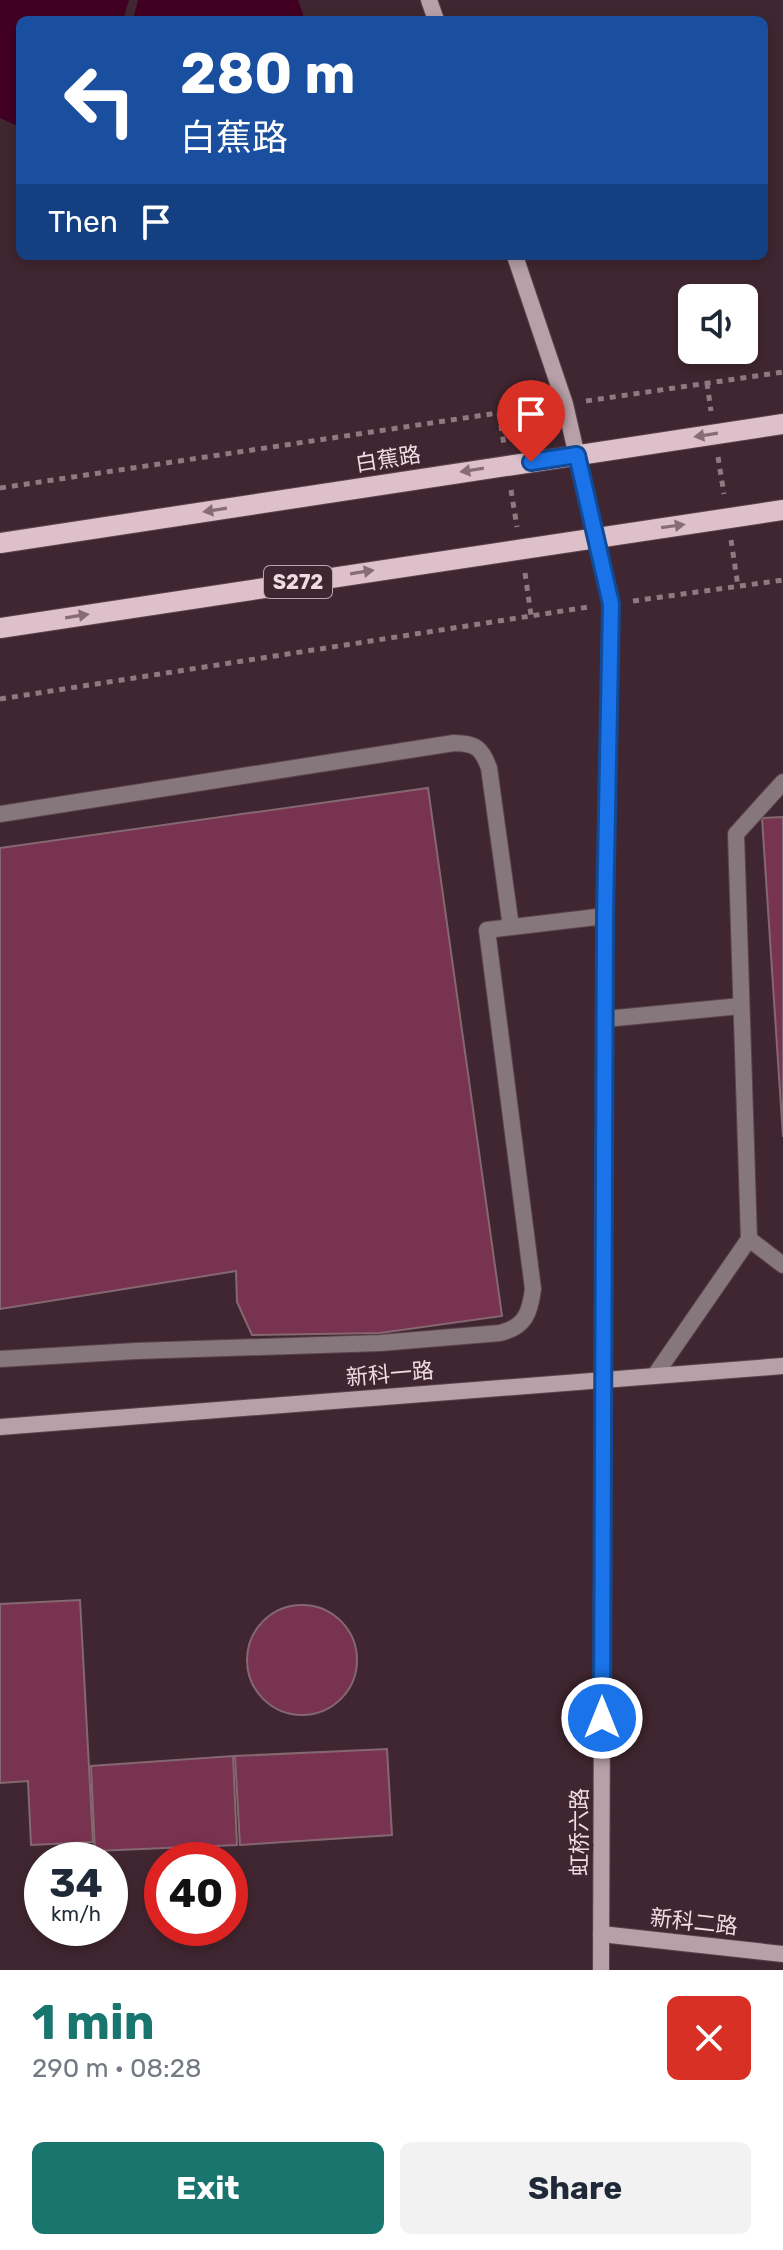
<!DOCTYPE html>
<html lang="en">
<head>
<meta charset="utf-8">
<style>
	body { margin:0; font-family:Rubik,"Noto Sans SC",sans-serif; background:#f2f2f3; color:#1f2937; height:100vh; display:flex; flex-direction:column; font-size:30px; white-space:nowrap }
	* { box-sizing:border-box; margin:0 }
	p { font-size:26px; color:#747a83 }
	.icon { flex:none; width:44px; height:44px; fill:none; stroke:currentColor; stroke-width:2; stroke-linecap:round; stroke-linejoin:round }
	.map { position:relative; height:1970px; overflow:hidden }
	.details { display:flex; flex-direction:column; background:#fff; flex:1 }
	.details>* { flex:none }
	.top-card { position:absolute; left:16px; top:16px; width:752px; height:244px; border-radius:12px; box-shadow:0 4px 12px #0003; background:#1a4fa0; color:#fff; overflow:hidden }
	.fabs { position:absolute; left:678px; top:284px; display:grid; gap:16px }
	.fabs a { display:grid; place-items:center; width:80px; height:80px; border-radius:12px; background:#fff; box-shadow:0 4px 12px #0003; font-size:40px }
	.speed { position:absolute; left:24px; top:1842px; display:flex; gap:16px; font-size:40px; font-weight:700; text-align:center }
	.speed>* { display:grid; place-content:center; width:104px; height:104px; border-radius:50%; background:#fff; box-shadow:0 4px 12px #0003; line-height:1 }
	.speed small { font-size:20px; font-weight:400 }
	.speed .limit { border:12px solid #d22; background:#fff; color:#111 }
	.pin { position:absolute; display:grid; place-items:center; width:68px; height:68px; color:#fff; margin:-82px -34px; border-radius:50% 50% 50% 0; rotate:-45deg; box-shadow:0 0 8px #0007 }
	.pin .icon { rotate:45deg }
	.me { position:absolute; width:88px; margin:-44px; rotate:0deg; stroke-linejoin:round; filter:drop-shadow(0 0 6px #0008) }
	.turn { display:flex; align-items:center; gap:28px; height:168px; padding:0 32px; font-size:36px }
	.turn .icon { width:104px; height:104px; stroke-width:2.5 }
	.turn b { display:block; font-size:56px; line-height:68px }
	.then { display:flex; align-items:center; height:76px; padding:0 32px; background:#0003; gap:16px; font-size:30px }
	.round { display:grid; place-items:center; flex:none; width:84px; height:84px; border-radius:12px; background:#f2f2f3 }
	.headline { display:flex; align-items:center; justify-content:space-between; height:136px; padding:0 32px }
	h1 { font-size:48px; font-weight:700; line-height:60px; color:#19766f }
	.button { display:flex; gap:16px; margin-top:auto; padding:16px 32px }
	.button a { flex:1; height:92px; border-radius:12px; background:#19766f; color:#fff; font-size:32px; font-weight:700; line-height:92px; text-align:center }
	.button a+a { background:#f2f2f3; color:#1f2937 }
	.map>svg:first-child { display:block }
	.water { fill:#410022 }
	.building { fill:#783350; stroke:#856771; stroke-width:2 }
	.lines { fill:none; stroke-linecap:round; stroke-linejoin:round }
	.lane-casing { stroke:#5c434c; stroke-width:18 }
	.secondary-casing { stroke:#5c434c; stroke-width:18 }
	.primary-casing { stroke:#5c434c; stroke-width:22 }
	.path { stroke:#907981; stroke-width:5; stroke-dasharray:6 6; stroke-linecap:butt }
	.lane { stroke:#86777c; stroke-width:16 }
	.secondary { stroke:#b7a0a8; stroke-width:16 }
	.primary { stroke:#ddc0c9; stroke-width:20 }
	.oneway { fill:#876b75 }
	.route-casing { stroke:#114b97; stroke-width:20 }
	.route { stroke:#1a73e8; stroke-width:14 }
	.labels { text-anchor:middle; dominant-baseline:central; stroke-width:8; stroke-linejoin:round; paint-order:stroke }
	.shield { fill:#402630; stroke:#baa5ad; stroke-width:2 }
	.shield-label { font-size:20px; font-weight:bold; fill:#eedce2 }
	.street-label { font-size:22px; fill:#eedce2; stroke:#402630 }
</style>
</head>
<body>
<div class="map">
<svg width="783" height="1970" viewBox="0 0 783 1970">
	<rect width="100%" height="100%" fill="#402630"/>
	<g class="water">
		<path d="M 0,0 L 129,0 L 123,20 L 20,20 L 20,127 L 0,118 Z"/>
		<path d="M 138,0 L 298,0 L 305,20 L 133,20 Z"/>
	</g>
	<g class="building">
		<path d="M 428,788 L 502,1316 L 380,1333 L 252,1335 L 237,1302 L 236,1271 L 0,1309 L 0,848 Z"/>
		<path d="M 783,817 L 783,1137 L 762,818 Z"/>
		<path d="M 80,1600 L 93,1842 L 31,1845 L 28,1781 L 0,1783 L 0,1604 Z"/>
		<circle cx="302" cy="1660" r="55"/>
		<path d="M 387,1749 L 392,1835 L 240,1845 L 235,1756 Z"/>
		<path d="M 233,1756 L 237,1845 L 95,1851 L 91,1766 Z"/>
	</g>
	<g class="lines">
		<g class="lane-casing">
			<g id="lane">
				<path d="M 0,814 L 454,743 C 475,743 482,748 489,768 L 511,927"/>
				<path d="M 605,1019 L 741,1006"/>
				<path d="M 749,1239 L 783,1265"/>
				<path d="M 0,1359 L 136,1351 L 380,1343 L 500,1333 C 525,1327 530,1313 533,1289 L 487,930 L 605,916"/>
				<path d="M 655,1375 L 749,1239 L 736,834 L 783,782"/>
			</g>
		</g>
		<g class="secondary-casing">
			<g id="secondary">
				<path d="M 429,0 L 436,20"/>
				<path d="M 515,256 L 565,404 L 611,604 L 605,916 L 601,1970"/>
				<path d="M 0,1427 L 783,1366"/>
				<path d="M 601,1934 L 783,1954"/>
			</g>
		</g>
		<g class="primary-casing">
			<g id="primary">
				<path d="M 0,543 L 783,424"/>
				<path d="M 0,628 L 783,510"/>
			</g>
		</g>
		<g class="path">
			<path d="M 707,383 L 711,411"/>
			<path d="M 586,401 L 783,372"/>
			<path d="M 499,413 L 504,445"/>
			<path d="M 718,457 L 724,494"/>
			<path d="M 0,488 L 544,406"/>
			<path d="M 511,490 L 517,527"/>
			<path d="M 731,540 L 738,586"/>
			<path d="M 525,573 L 531,615"/>
			<path d="M 633,601 L 783,580"/>
			<path d="M 0,699 L 588,607"/>
		</g>
		<use href="#lane" class="lane"/>
		<use href="#secondary" class="secondary"/>
		<use href="#primary" class="primary"/>
	</g>
	<defs><path id="oneway-solid" d="M-6-.8H1V-3.2L6.5 0L1 3.2V.8H-6Z" transform="scale(2)"/></defs>
	<g class="oneway">
		<use href="#oneway-solid" transform="translate(706 435) rotate(171)"/>
		<use href="#oneway-solid" transform="translate(472 470) rotate(171)"/>
		<use href="#oneway-solid" transform="translate(215 510) rotate(171)"/>
		<use href="#oneway-solid" transform="translate(673 526) rotate(-8)"/>
		<use href="#oneway-solid" transform="translate(362 572) rotate(-9)"/>
		<use href="#oneway-solid" transform="translate(77 616) rotate(-9)"/>
	</g>
	<g class="lines">
		<g class="route-casing">
			<path id="route" d="M 531,462 L 577,455 L 611,604 L 605,916 L 602,1718"/>
		</g>
		<use href="#route" class="route"/>
	</g>
	<g class="labels">
		<rect class="shield" x="264" y="566" width="68" height="32" rx="6"/>
		<g class="shield-label">
			<text x="298" y="582">S272</text>
		</g>
		<g class="street-label">
			<text transform="translate(388 459) rotate(-9)">白蕉路</text>
			<text transform="translate(390 1374) rotate(-5)">新科一路</text>
			<text transform="translate(579 1832) rotate(-90)">虹桥六路</text>
			<text transform="translate(694 1922) rotate(6)">新科二路</text>
		</g>
	</g>
</svg>
<div class="fabs">
<a><svg class="icon" aria-label="sound" viewBox="0 0 24 24"><path d="M4 9h4l5-4v14l-5-4H4zM17 9q2 3 0 6"/></svg></a>
</div>
<div class="speed"><div>34<small>km/h</small></div><div class="limit">40</div></div>
<div class="pin" style="left:531px;top:462px;background:#d93025"><svg class="icon" aria-label="arrive" viewBox="0 0 24 24"><path d="M6 21V4h12l-3 4 3 4H6"/></svg></div>
<svg class="me" style="left:602px;top:1718px" viewBox="-20 -20 40 40"><circle r="17" fill="#1a73e8" stroke="#fff" stroke-width="3"/><path d="M0-11L8 9 0 5-8 9z" fill="#fff"/></svg>
<div class="top-card">
<div class="turn"><svg class="icon" aria-label="left" viewBox="0 0 24 24"><path d="M17 20v-9H6M10 6l-5 5 5 5"/></svg><div><b>280 m</b>白蕉路</div></div>
<div class="then">Then<svg class="icon" aria-label="arrive" viewBox="0 0 24 24"><path d="M6 21V4h12l-3 4 3 4H6"/></svg></div>
</div>
</div>
<section class="details">
<div class="headline"><div><h1>1 min</h1><p>290 m · 08:28</p></div><a class="round" style="background:#d93025;color:#fff"><svg class="icon" aria-label="close" viewBox="0 0 24 24"><path d="M6 6l12 12M18 6L6 18"/></svg></a></div>
<div class="button"><a>Exit</a><a>Share</a></div>
</section>
</body>
</html>
